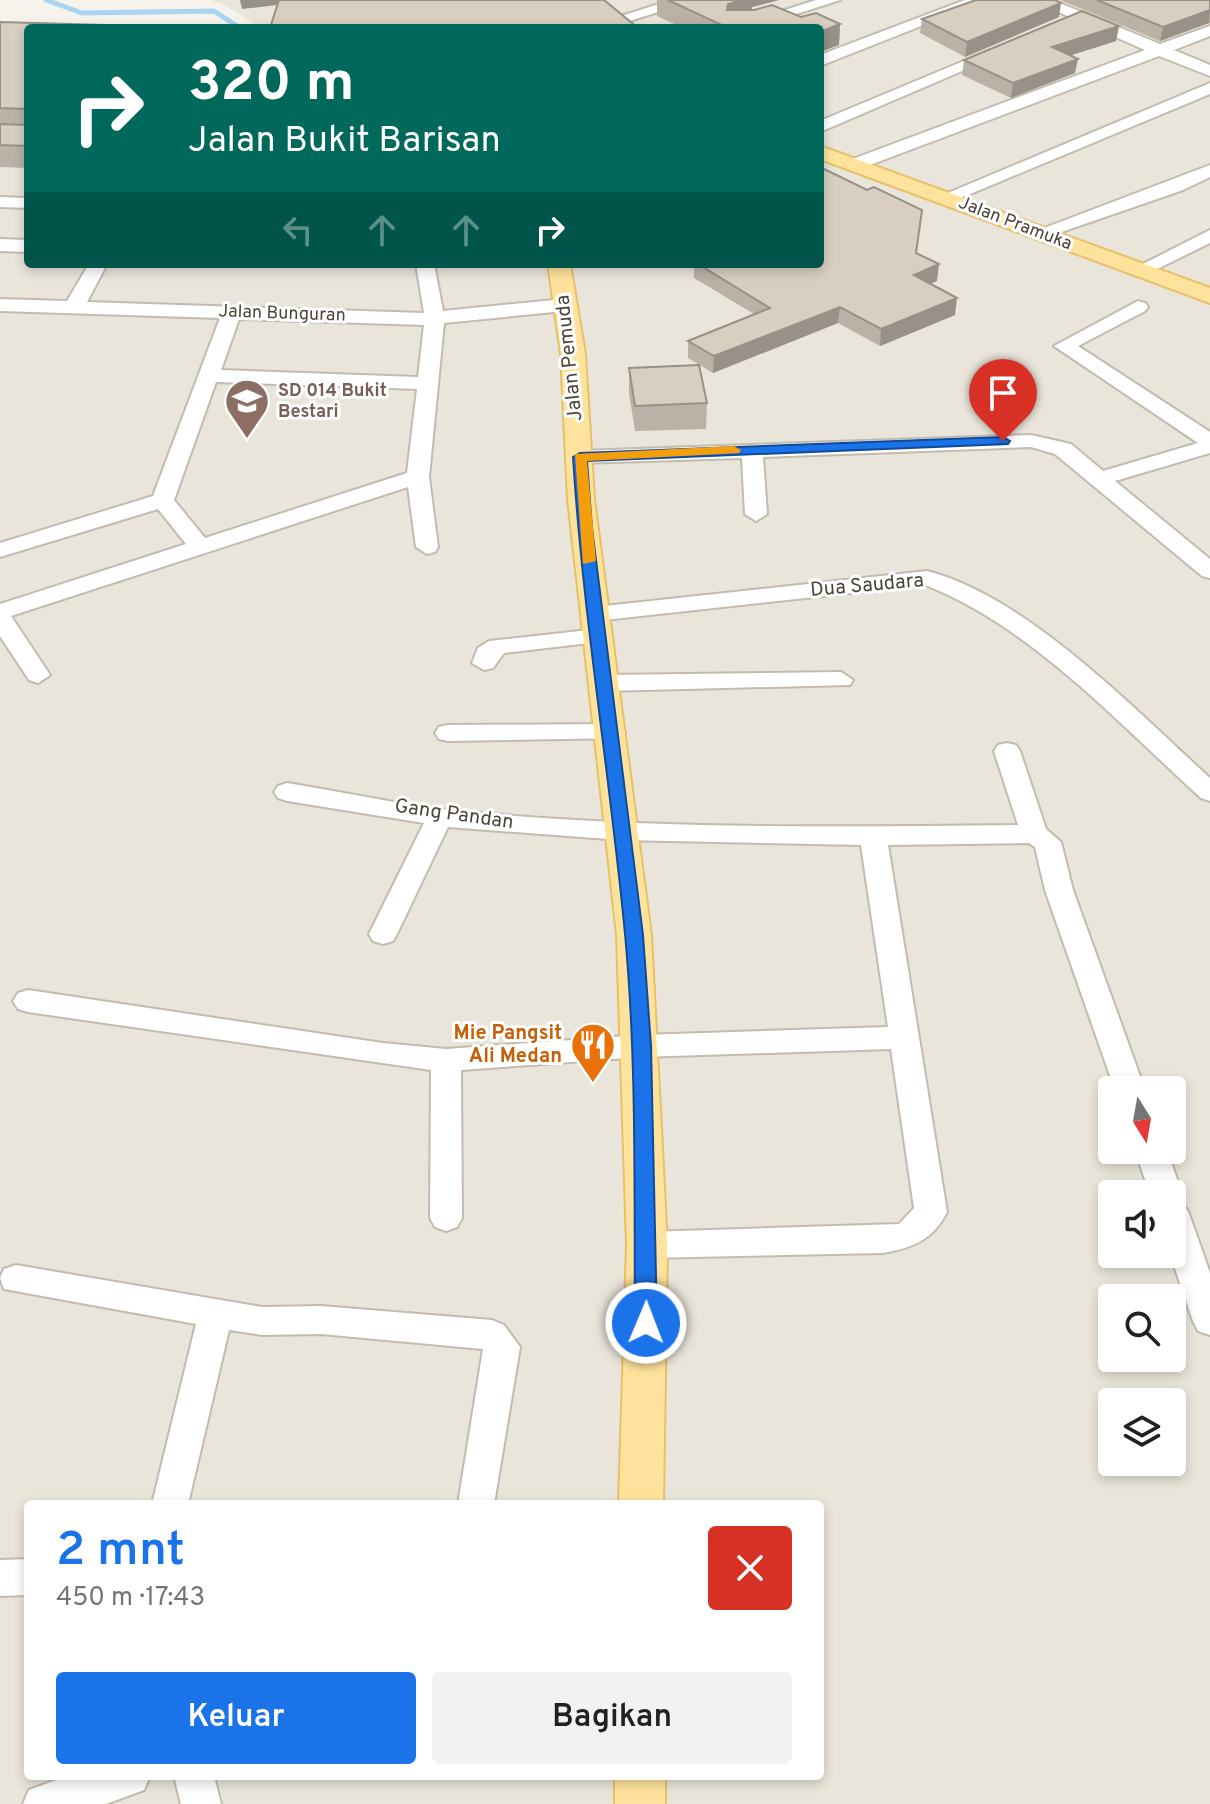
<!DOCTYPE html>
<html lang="id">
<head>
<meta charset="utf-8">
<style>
	body { margin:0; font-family:Overpass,sans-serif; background:#f2f2f2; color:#202124; height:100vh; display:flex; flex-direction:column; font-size:30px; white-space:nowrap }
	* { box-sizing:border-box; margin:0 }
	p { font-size:26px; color:#757577 }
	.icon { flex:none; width:44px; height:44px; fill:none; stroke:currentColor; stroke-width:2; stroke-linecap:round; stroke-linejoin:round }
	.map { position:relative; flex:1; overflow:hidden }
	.panel { position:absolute; left:24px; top:1500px; width:800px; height:280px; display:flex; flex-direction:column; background:#fff; border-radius:8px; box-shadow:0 4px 12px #0003 }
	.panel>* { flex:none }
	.top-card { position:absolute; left:24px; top:24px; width:800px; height:244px; border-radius:8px; box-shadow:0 4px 12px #0003; background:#00695c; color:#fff; overflow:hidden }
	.needle { width:52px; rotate:169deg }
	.tools { position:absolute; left:1098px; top:1076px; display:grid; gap:16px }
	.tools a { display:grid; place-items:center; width:88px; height:88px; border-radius:8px; background:#fff; box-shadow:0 4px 12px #0003; font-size:40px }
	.pin { position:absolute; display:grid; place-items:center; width:68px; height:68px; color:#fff; margin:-82px -34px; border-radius:50% 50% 50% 0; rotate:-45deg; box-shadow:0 0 8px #0007 }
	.pin .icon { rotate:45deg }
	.me { position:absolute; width:88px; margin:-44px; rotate:1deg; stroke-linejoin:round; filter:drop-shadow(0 0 6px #0008) }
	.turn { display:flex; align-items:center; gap:28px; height:168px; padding:0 32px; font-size:36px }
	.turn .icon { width:104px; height:104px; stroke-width:2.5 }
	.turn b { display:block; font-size:56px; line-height:68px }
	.lanes { display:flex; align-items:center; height:76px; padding:0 32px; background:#0003; justify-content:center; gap:40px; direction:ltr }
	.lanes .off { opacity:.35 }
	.round { display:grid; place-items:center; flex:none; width:84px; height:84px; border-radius:8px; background:#f2f2f2 }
	.headline { display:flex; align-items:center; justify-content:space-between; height:136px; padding:0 32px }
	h1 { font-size:48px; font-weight:600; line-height:60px; color:#1a73e8 }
	.cta { display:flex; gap:16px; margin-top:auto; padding:16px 32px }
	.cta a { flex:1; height:92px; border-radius:8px; background:#1a73e8; color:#fff; font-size:32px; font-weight:600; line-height:92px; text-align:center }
	.cta a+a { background:#f2f2f2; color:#202124 }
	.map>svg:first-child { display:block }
	.residential { fill:#eae5da; fill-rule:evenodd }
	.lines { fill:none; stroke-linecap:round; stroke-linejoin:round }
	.stream { stroke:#a9d4f2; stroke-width:5 }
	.minor-casing { stroke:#c2bbae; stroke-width:4 }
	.major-casing { stroke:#e6c16a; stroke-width:4 }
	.minor { fill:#fff; fill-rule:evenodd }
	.major { fill:#ffe39c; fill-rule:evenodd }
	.wall { fill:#bab2a6 }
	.shaded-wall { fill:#979187 }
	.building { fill:#d8cfc1; stroke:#979187; stroke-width:2 }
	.route { fill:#1a73e8; stroke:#114b97; stroke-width:2 }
	.slow { fill:#f59e0b }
	.labels { text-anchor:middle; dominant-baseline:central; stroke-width:6; stroke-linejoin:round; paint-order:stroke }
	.far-street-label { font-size:18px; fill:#4b4439; stroke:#fff }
	.far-education-label { font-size:18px; font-weight:bold; fill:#785e54; stroke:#fff; text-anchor:start }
	.street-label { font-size:20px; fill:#4b4439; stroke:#fff }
	.food-label { font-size:20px; font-weight:bold; fill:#c56008; stroke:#fff; text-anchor:end }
</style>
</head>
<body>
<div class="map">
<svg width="1210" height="1804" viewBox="0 0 1210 1804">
	<rect width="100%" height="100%" fill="#f6f3ec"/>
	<path class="residential" d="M 211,0 L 1210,0 L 1210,1804 L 0,1804 L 0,29 L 28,30 L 28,264 L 820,264 L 820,28 L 260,28 L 225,5 ZM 1112,1090 L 1172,1090 L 1172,1150 L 1112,1150 ZM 1112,1194 L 1172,1194 L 1172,1254 L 1112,1254 ZM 1112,1298 L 1172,1298 L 1172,1358 L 1112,1358 ZM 1112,1402 L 1172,1402 L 1172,1462 L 1112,1462 ZM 28,1504 L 820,1504 L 820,1776 L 28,1776 Z"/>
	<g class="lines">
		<path class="stream" d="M 46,0 L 82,13 L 214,11 L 240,28"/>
		<g class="minor-casing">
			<g id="minor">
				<path d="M 671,0 L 696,0 L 620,24 L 612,19 Z"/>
				<path d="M 816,0 L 840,0 L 753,28 L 728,28 Z"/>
				<path d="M 965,0 L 987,0 L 820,66 L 820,55 Z"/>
				<path d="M 1031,0 L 1052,0 L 1160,44 L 1210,26 L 1210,36 L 1174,50 L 1210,65 L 1210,76 L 1159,56 L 862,168 L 850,168 L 850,160 L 1145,50 Z"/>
				<path d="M 990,50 L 1004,53 L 820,132 L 820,121 Z"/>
				<path d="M 1210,83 L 1210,94 L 951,202 L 945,203 L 936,198 Z"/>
				<path d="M 1210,165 L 1210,177 L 1183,190 L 1047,237 L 1040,239 L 1031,233 Z"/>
				<path d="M 0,197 L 28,198 L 28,208 L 0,207 Z"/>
				<path d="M 1210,230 L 1210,243 L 1147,274 L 1133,274 L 1131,270 Z"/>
				<path d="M 0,239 L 28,240 L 28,252 L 0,251 Z"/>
				<path d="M 89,264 L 107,264 L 87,302 L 424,313 L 416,264 L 434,264 L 443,311 L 564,299 L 574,305 L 564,311 L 444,323 L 429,477 L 438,547 L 435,552 L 427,554 L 416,547 L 408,487 L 11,616 L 50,675 L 38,683 L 29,680 L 0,636 L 0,604 L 186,544 L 158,509 L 0,557 L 0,543 L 153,496 L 220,318 L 0,311 L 0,299 L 67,301 ZM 239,319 L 424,325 L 418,377 L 221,370 ZM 216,382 L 417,389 L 407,473 L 205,538 L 174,500 Z"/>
				<path d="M 1138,301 L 1145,303 L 1148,307 L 1145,311 L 1078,346 L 1210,432 L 1210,453 L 1115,481 L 1210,559 L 1210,578 L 1202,576 L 1055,454 L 1031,447 L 763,457 L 767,514 L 756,521 L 745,514 L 742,458 L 580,463 L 569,457 L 580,451 L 1031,435 L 1071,444 L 1103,471 L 1198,443 L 1054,346 Z"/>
				<path d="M 927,571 C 1026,596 1135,710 1210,778 L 1210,801 L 1201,798 C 1117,722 1032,627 925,585 L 595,621 L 583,614 L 595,607 Z"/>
				<path d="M 598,629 L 610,636 L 607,641 L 504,653 L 493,668 L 484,670 L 472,663 L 478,648 L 489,641 Z"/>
				<path d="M 841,672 L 853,680 L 850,685 L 605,691 L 593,683 L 605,675 Z"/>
				<path d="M 612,724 L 621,726 L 625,732 L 621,738 L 448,741 L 439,739 L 435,733 L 439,727 L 448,725 Z"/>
				<path d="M 1007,743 L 1016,745 L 1020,751 L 1046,829 L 1061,842 L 1073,890 L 1145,1090 L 1115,1090 L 1045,890 L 1035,847 L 1029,843 L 888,845 L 947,1212 C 933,1240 912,1248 883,1253 L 647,1258 L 635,1254 L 631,1245 L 635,1236 L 647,1232 L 899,1224 L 914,1208 L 891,1049 L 641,1057 L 461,1070 L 462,1218 L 457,1227 L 446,1231 L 435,1227 L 430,1218 L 431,1070 L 28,1012 L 18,1009 L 13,1001 L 18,993 L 28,990 L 383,1043 L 446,1049 L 641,1035 L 888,1027 L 861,845 L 621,840 L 448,827 L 397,934 L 393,941 L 383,944 L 373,941 L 369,934 L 424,823 L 287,801 L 278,798 L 274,792 L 278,786 L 287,783 C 350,793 415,808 479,813 C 657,829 838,827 1018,825 L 994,751 L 998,745 Z"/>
				<path d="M 1135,1150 L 1167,1150 L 1182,1194 L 1179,1200 L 1188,1211 L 1210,1273 L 1210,1335 L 1198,1331 L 1193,1321 L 1170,1254 L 1172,1194 L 1150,1194 Z"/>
				<path d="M 16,1265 L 262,1307 L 321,1306 L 492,1320 L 504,1325 L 520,1347 L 494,1504 L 458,1504 L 483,1349 L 321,1334 L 262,1335 L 229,1330 L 188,1504 L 152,1504 L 196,1324 L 4,1289 L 0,1278 L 4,1269 Z"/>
				<path d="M 28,1559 L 28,1595 L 0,1596 L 0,1560 Z"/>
				<path d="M 67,1776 L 150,1776 L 144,1790 L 106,1804 L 23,1804 L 29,1790 Z"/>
				<path d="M 174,1776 L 214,1776 L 221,1804 L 181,1804 Z"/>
			</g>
		</g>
		<g class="major-casing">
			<g id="major">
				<path d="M 820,146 L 1210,288 L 1210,303 L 820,159 Z"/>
				<path d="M 548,264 L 570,264 L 585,354 L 594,499 L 651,935 L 667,1245 L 663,1504 L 619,1504 L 627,1245 L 617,935 L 568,499 L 561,354 Z"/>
				<rect x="615" y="1776" width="50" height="28"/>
			</g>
		</g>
		<use href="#minor" class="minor"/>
		<use href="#major" class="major"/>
	</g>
	<g class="wall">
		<path d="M 657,0 L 779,0 L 752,7 L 752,10 L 840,24 L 839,45 L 820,28 L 683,28 L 657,16 Z"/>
		<path d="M 1060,0 L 1210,0 L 1210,24 L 1209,23 L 1160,41 Z"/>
		<path d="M 1059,17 L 965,57 L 920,33 L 922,19 Z"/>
		<path d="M 0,22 L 28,28 L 28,168 L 0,167 Z"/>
		<path d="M 1119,26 L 1116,41 L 1071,55 L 1075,73 L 1011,98 L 962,75 L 964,60 Z"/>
		<path d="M 916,253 L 937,281 L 930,284 L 955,315 L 880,346 L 838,323 L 713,373 L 688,358 L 688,341 L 754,314 L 694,278 L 694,264 L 820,264 Z"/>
		<path d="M 629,368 L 707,403 L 706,429 L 635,431 L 629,393 Z"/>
	</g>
	<g class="shaded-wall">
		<path d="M 240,0 L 286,0 L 286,4 L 242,9 Z"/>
		<path d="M 737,0 L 779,0 L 752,7 L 752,17 L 727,25 L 726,28 L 728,4 Z"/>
		<path d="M 1061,3 L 1059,17 L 965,57 L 967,42 Z"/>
		<path d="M 1210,10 L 1209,23 L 1160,41 L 1163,27 Z"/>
		<path d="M 840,24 L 839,45 L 820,52 L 820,32 Z"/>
		<path d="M 1119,26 L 1116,41 L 1050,62 L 1052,47 Z"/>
		<path d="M 1078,59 L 1075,73 L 1011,98 L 1013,83 Z"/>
		<path d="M 939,264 L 937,281 L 912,291 L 914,275 Z"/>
		<path d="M 957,298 L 955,315 L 880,346 L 881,329 Z"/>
		<path d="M 840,307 L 838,323 L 713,373 L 714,356 Z"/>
	</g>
	<g class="building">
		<path d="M 279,0 L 604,0 L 638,28 L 270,28 Z"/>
		<path d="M 668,0 L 742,0 L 728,4 L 727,10 L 754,10 L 772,5 L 801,17 L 816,13 L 840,24 L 820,32 L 820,28 L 728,28 Z"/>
		<path d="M 976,0 L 1055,0 L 1061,3 L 967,42 L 922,19 Z"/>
		<path d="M 1097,0 L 1210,0 L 1210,10 L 1163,27 Z"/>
		<path d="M 1082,11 L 1119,26 L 1052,47 L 1078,59 L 1013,83 L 964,60 Z"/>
		<path d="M 0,22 L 210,28 L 28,28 L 28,146 L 0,145 L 0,124 L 26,125 L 26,109 L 0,108 Z"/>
		<path d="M 820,167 L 867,190 L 874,187 L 922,210 L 916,253 L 939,264 L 914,275 L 957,298 L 881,329 L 840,307 L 714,356 L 688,341 L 770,308 L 698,264 L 820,264 Z"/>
		<path d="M 699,365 L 707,403 L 635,406 L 629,368 Z"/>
	</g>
	<path class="route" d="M 1003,437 L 1010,441 L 1008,444 L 587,461 L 592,528 L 643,935 L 651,1046 L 657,1323 L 654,1329 L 638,1329 L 635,1323 C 634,1194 637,1063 625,934 C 610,775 583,617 573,457 L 580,453 Z"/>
	<path class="slow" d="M 734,446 L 741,450 L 739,453 L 587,461 L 596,561 L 583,564 L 575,454 Z"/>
	<defs>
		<g id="school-pin" transform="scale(2.3)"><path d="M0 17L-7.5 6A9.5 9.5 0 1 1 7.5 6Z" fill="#8d6e63" stroke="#fff"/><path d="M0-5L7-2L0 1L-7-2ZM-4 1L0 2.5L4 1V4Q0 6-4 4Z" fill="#fff"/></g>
		<g id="restaurant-pin" transform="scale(2.3)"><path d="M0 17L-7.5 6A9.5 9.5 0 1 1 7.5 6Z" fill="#e8710a" stroke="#fff"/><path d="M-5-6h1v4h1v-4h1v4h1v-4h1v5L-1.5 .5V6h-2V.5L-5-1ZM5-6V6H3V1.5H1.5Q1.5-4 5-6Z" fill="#fff"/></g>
	</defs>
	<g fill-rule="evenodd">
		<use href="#school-pin" x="247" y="401"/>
		<use href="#restaurant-pin" x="593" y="1045"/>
	</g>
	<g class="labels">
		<g class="far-street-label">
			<text transform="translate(1015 224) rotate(21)">Jalan Pramuka</text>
			<text transform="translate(282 314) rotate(2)">Jalan Bunguran</text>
		</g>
		<g class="far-education-label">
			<text x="278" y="391">SD 014 Bukit<tspan x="278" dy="21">Bestari</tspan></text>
		</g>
		<g class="street-label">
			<text transform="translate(570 358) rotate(-96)">Jalan Pemuda</text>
			<text transform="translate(867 586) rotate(-5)">Dua Saudara</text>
			<text transform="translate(454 815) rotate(8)">Gang Pandan</text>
		</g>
		<g class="food-label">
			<text x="562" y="1034">Mie Pangsit<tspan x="562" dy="23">Ali Medan</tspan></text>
		</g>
	</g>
</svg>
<div class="tools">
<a><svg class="needle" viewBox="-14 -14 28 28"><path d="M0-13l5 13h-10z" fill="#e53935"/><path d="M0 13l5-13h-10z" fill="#757577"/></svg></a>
<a><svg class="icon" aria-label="sound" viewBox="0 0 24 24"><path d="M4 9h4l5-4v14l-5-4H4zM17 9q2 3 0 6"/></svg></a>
<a><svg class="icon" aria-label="search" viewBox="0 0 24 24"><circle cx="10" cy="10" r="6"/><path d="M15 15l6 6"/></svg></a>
<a><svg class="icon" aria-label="layers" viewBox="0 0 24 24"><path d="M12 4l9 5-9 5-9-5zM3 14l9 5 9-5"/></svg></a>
</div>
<div class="pin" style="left:1003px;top:441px;background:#d93025"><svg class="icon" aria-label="arrive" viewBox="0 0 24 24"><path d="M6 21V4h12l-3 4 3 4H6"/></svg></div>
<svg class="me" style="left:646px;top:1323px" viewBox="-20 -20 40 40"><circle r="17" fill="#1a73e8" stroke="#fff" stroke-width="3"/><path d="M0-11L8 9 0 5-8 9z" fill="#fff"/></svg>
<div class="top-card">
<div class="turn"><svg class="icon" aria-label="right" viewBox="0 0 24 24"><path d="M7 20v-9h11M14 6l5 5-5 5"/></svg><div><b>320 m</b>Jalan Bukit Barisan</div></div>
<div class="lanes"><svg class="icon off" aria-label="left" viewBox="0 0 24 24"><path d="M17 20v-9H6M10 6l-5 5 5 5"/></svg><svg class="icon off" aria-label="ahead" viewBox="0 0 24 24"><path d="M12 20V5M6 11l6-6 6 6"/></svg><svg class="icon off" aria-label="ahead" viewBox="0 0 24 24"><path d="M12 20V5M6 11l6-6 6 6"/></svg><svg class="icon" aria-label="right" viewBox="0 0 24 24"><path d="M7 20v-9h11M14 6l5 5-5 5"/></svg></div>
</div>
<section class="panel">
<div class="headline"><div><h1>2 mnt</h1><p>450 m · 17:43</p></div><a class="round" style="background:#d93025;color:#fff"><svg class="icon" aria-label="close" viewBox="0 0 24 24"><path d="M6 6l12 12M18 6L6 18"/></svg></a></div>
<div class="cta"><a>Keluar</a><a>Bagikan</a></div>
</section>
</div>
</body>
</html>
